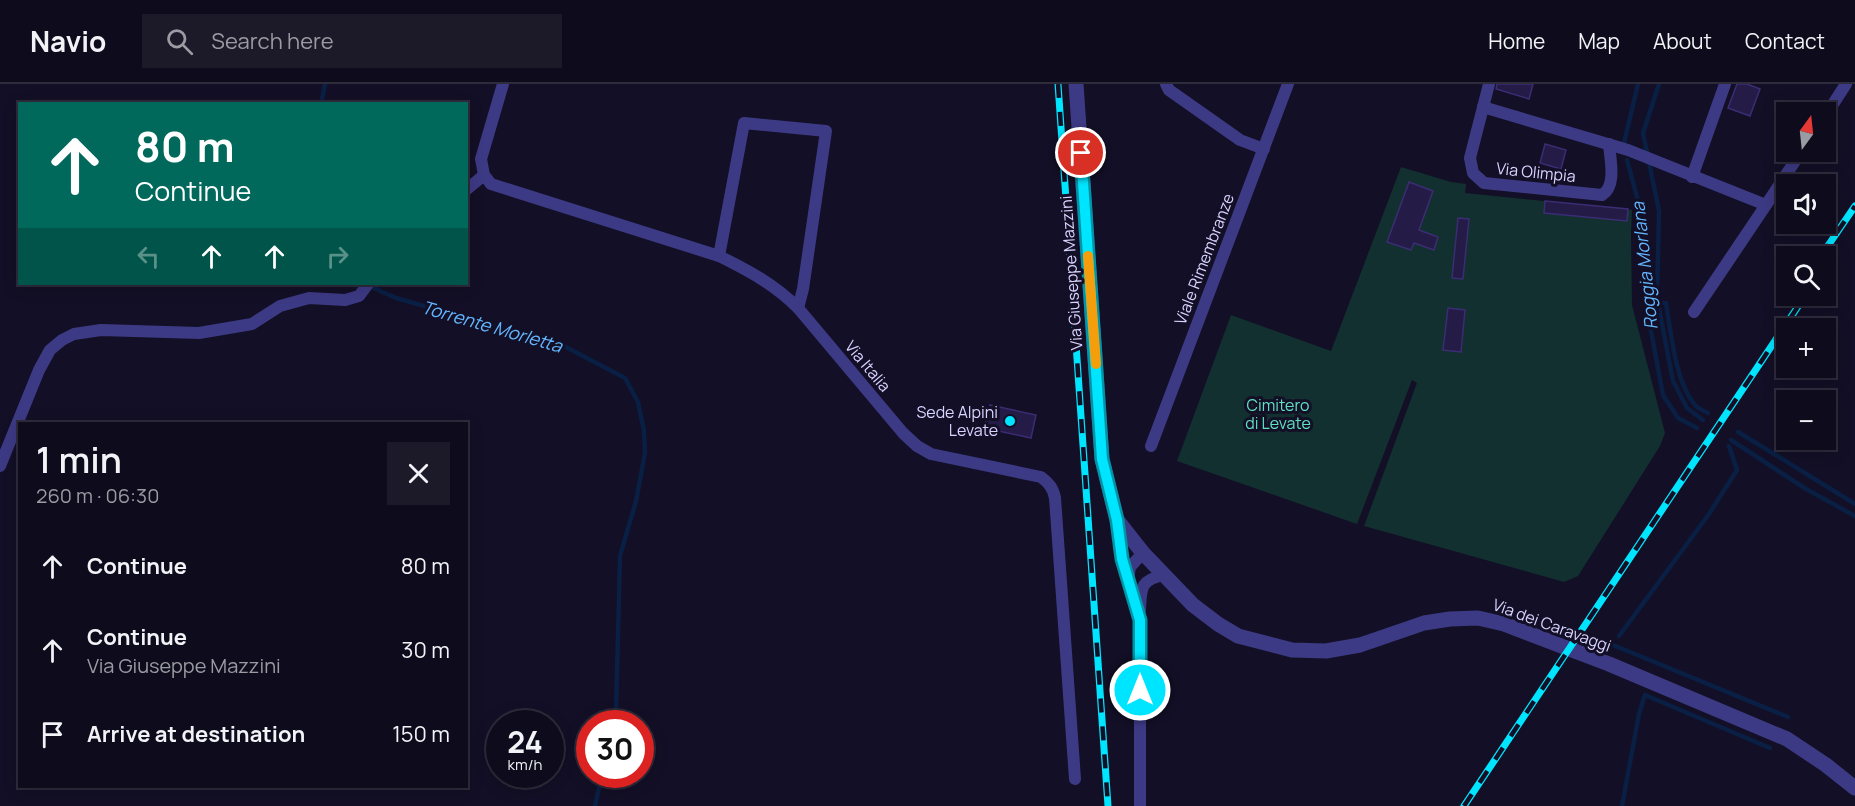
<!DOCTYPE html>
<html lang="en">
<head>
<meta charset="utf-8">
<style>
	body { margin:0; font-family:Manrope,sans-serif; background:#1c1929; color:#f1f3f6; height:100vh; display:flex; flex-direction:column; font-size:22px; white-space:nowrap }
	* { box-sizing:border-box; margin:0 }
	p { font-size:20px; color:#9b9ba3 }
	.icon { flex:none; width:33px; height:33px; fill:none; stroke:currentColor; stroke-width:2; stroke-linecap:round; stroke-linejoin:round }
	.map { position:relative; flex:1; overflow:hidden }
	.side { position:absolute; left:18px; top:338px; width:450px; height:366px; display:flex; flex-direction:column; background:#0e0b1c; border-radius:0px; box-shadow:0 3px 15px #0003,0 0 0 2px #2e2b3b }
	.side>* { flex:none }
	.guide { position:absolute; left:18px; top:18px; width:450px; height:183px; border-radius:0px; box-shadow:0 3px 15px #0003,0 0 0 2px #2e2b3b; background:#00695c; color:#fff; overflow:hidden }
	.needle { width:39px; rotate:15deg }
	.fabs { position:absolute; left:1776px; top:18px; display:grid; gap:12px }
	.fabs a { display:grid; place-items:center; width:60px; height:60px; border-radius:0px; background:#0e0b1c; box-shadow:0 3px 15px #0003,0 0 0 2px #2e2b3b; font-size:30px }
	.speed { position:absolute; left:486px; top:626px; display:flex; gap:12px; font-size:30px; font-weight:700; text-align:center }
	.speed>* { display:grid; place-content:center; width:78px; height:78px; border-radius:50%; background:#0e0b1c; box-shadow:0 3px 15px #0003,0 0 0 2px #2e2b3b; line-height:1 }
	.speed small { font-size:15px; font-weight:400 }
	.speed .limit { border:9px solid #d22; background:#fff; color:#111 }
	.pin { position:absolute; display:grid; place-items:center; width:51px; height:51px; color:#fff; margin:-26px; border:3px solid #fff; border-radius:50%; box-shadow:0 2px 6px #0007 }
	.me { position:absolute; width:66px; margin:-33px; rotate:0deg; stroke-linejoin:round; filter:drop-shadow(0 0 4px #0008) }
	.turn { display:flex; align-items:center; gap:21px; height:126px; padding:0 18px; font-size:27px }
	.turn .icon { width:78px; height:78px; stroke-width:2.5 }
	.turn b { display:block; font-size:42px; line-height:51px }
	.lanes { display:flex; align-items:center; height:57px; padding:0 18px; background:#0003; justify-content:center; gap:30px; direction:ltr }
	.lanes .off { opacity:.35 }
	.round { display:grid; place-items:center; flex:none; width:63px; height:63px; border-radius:0px; background:#1c1929 }
	.summary { display:flex; align-items:center; justify-content:space-between; height:102px; padding:0 18px }
	h1 { font-size:36px; font-weight:600; line-height:45px }
	ul { padding:0; list-style:none }
	li { display:flex; align-items:center; gap:18px; height:84px; padding:0 18px }
	li div { flex:1 }
	li b { display:block; font-size:22px }
	li em { font-style:normal }
	header { display:flex; align-items:center; gap:36px; box-sizing:border-box; height:84px; padding:0 30px; background:#0e0b1c; border-bottom:2px solid #2e2b3b }
	header strong { font-size:28px }
	nav { display:flex; gap:33px; margin-inline-start:auto; font-size:21px }
	.search { width:420px; height:54px; background:#1c1929; display:flex; align-items:center; gap:15px; box-sizing:border-box; padding:0 21px; border-radius:0px; color:#9b9ba3; font-size:22px }
	.map>svg:first-child { display:block }
	.green { fill:#12302f }
	.lines { fill:none; stroke-linecap:round; stroke-linejoin:round }
	.stream { stroke:#0a1f44; stroke-width:4.5 }
	.building { fill:#241b47; stroke:#3b2d73; stroke-width:1.5 }
	.minor { stroke:#3d3a85; stroke-width:12 }
	.tertiary { stroke:#3d3a85; stroke-width:15 }
	.rail-casing { stroke:#00e5ff; stroke-width:7 }
	.rail { stroke:#130f26; stroke-width:4.5; stroke-dasharray:14; stroke-linecap:butt }
	.route-casing { stroke:#0095a6; stroke-width:15 }
	.route { stroke:#00e5ff; stroke-width:10 }
	.slow { stroke:#f59e0b; stroke-width:10 }
	.poi-dot { fill:#00e5ff; stroke:#130f26; stroke-width:2 }
	.labels { text-anchor:middle; dominant-baseline:central; stroke-width:6; stroke-linejoin:round; paint-order:stroke }
	.street-label { font-size:16px; fill:#d9d4ff; stroke:#130f26 }
	.park-label { font-size:16px; fill:#5fe0c0; stroke:#130f26 }
	.poi-label { font-size:16px; fill:#d9d4ff; stroke:#130f26; text-anchor:end }
	.water-label { font-size:18px; font-style:italic; fill:#62b6ff; stroke:#130f26 }
</style>
</head>
<body>
<header>
<strong>Navio</strong>
<div class="search"><svg class="icon" aria-label="search" viewBox="0 0 24 24"><circle cx="10" cy="10" r="6"/><path d="M15 15l6 6"/></svg>Search here</div>
<nav><a>Home</a><a>Map</a><a>About</a><a>Contact</a></nav>
</header>
<div class="map">
<svg width="1855" height="722" viewBox="0 0 1855 722">
	<rect width="100%" height="100%" fill="#130f26"/>
	<path class="green" d="M 1401,83 L 1451,98 L 1466,100 L 1465,109 L 1632,126 L 1631,150 L 1632,221 L 1665,349 L 1660,362 L 1578,492 L 1564,498 L 1364,442 L 1417,299 L 1412,296 L 1357,440 L 1177,377 L 1231,231 L 1331,267 Z"/>
	<g class="lines">
		<g class="stream">
			<path d="M 1659,0 L 1643,49 L 1659,127 L 1657,214 L 1673,297 L 1687,324 L 1703,336"/>
			<path d="M 321,20 L 325,0"/>
			<path d="M 1624,59 L 1638,0"/>
			<path d="M 1627,76 L 1641,128 L 1646,220 L 1663,311 L 1678,334 L 1697,344"/>
			<path d="M 369,202 L 396,214 L 562,261 L 625,294 L 638,318 L 644,347 L 645,369 L 636,417 L 620,472 L 616,627 L 613,639"/>
			<path d="M 1664,219 L 1666,219 C 1671,248 1675,299 1696,322 C 1699,325 1704,327 1708,329"/>
			<path d="M 1738,348 L 1779,373"/>
			<path d="M 1731,356 L 1806,405 L 1855,432"/>
			<path d="M 1779,373 L 1855,420"/>
			<path d="M 1619,552 L 1709,430 L 1737,386 L 1729,362"/>
			<path d="M 1613,561 L 1788,633"/>
			<path d="M 595,722 L 602,690"/>
			<path d="M 1622,722 L 1639,630 L 1645,611 L 1770,664"/>
		</g>
	</g>
	<g class="building">
		<path d="M 1497,0 L 1533,0 L 1529,15 L 1496,5 Z"/>
		<path d="M 1737,0 L 1747,0 L 1760,5 L 1750,32 L 1728,24 Z"/>
		<path d="M 1545,60 L 1566,66 L 1561,85 L 1540,79 Z"/>
		<path d="M 1409,98 L 1433,107 L 1419,146 L 1438,153 L 1434,166 L 1414,159 L 1411,166 L 1387,158 Z"/>
		<path d="M 1545,117 L 1628,125 L 1627,137 L 1544,129 Z"/>
		<path d="M 1458,134 L 1469,135 L 1463,195 L 1452,194 Z"/>
		<path d="M 1448,224 L 1465,226 L 1461,268 L 1443,266 Z"/>
		<path d="M 990,321 L 1036,331 L 1031,354 L 984,344 Z"/>
	</g>
	<g class="lines">
		<g class="minor">
			<path d="M 503,0 L 481,75 L 484,91 L 491,100 L 719,172 C 749,187 774,200 798,224 L 903,349 L 917,362 L 931,370 L 1041,393 C 1049,399 1053,404 1055,414 L 1075,695"/>
			<path d="M 1166,0 L 1169,6 L 1240,56 L 1264,65"/>
			<path d="M 1489,0 L 1470,74 L 1473,89 L 1484,99 L 1602,111 C 1617,102 1610,75 1609,60"/>
			<path d="M 1483,23 L 1628,66 L 1766,121 L 1801,68"/>
			<path d="M 1826,31 L 1846,0"/>
			<path d="M 1692,93 L 1725,0"/>
			<path d="M 466,106 L 484,91"/>
			<path d="M 719,172 L 744,39 L 826,47 L 803,205 L 798,224"/>
			<path d="M 1694,228 L 1766,121"/>
			<path d="M 1151,362 L 1288,0"/>
			<path d="M 0,382 L 39,286 L 50,266 L 62,256 L 74,250 L 101,246 L 199,249 L 252,240 L 280,222 L 309,214 L 345,216 L 359,212 L 368,200"/>
			<path d="M 1117,436 L 1122,475 L 1140,536 L 1140,722"/>
			<path d="M 1128,496 L 1130,483 L 1143,469"/>
			<path d="M 1140,526 C 1141,504 1140,496 1164,491"/>
		</g>
		<path class="tertiary" d="M 1076,0 L 1102,375 L 1117,436 L 1143,469 L 1193,521 L 1218,540 L 1238,552 L 1292,566 L 1326,567 L 1360,561 L 1424,539 L 1450,535 L 1478,534 L 1504,540 L 1609,580 L 1787,655 L 1826,681 L 1855,704"/>
		<g class="rail-casing">
			<g id="rail">
				<path d="M 1058,0 L 1108,722"/>
				<path d="M 1821,172 L 1855,122"/>
				<path d="M 1464,722 L 1805,212"/>
			</g>
		</g>
		<use href="#rail" class="rail"/>
	</g>
	<g class="lines">
		<g class="route-casing">
			<path id="route" d="M 1081,69 L 1102,375 L 1117,436 L 1122,475 L 1140,536 L 1140,606"/>
		</g>
		<use href="#route" class="route"/>
		<path class="slow" d="M 1088,172 L 1096,280"/>
	</g>
	<circle class="poi-dot" cx="1010" cy="337" r="6"/>
	<g class="labels">
		<g class="street-label">
			<text transform="translate(1536 88) rotate(6)">Via Olimpia</text>
			<text transform="translate(1204 175) rotate(-69)">Viale Rimembranze</text>
			<text transform="translate(1071 189) rotate(-94)">Via Giuseppe Mazzini</text>
			<text transform="translate(868 282) rotate(50)">Via Italia</text>
			<text transform="translate(1552 541) rotate(20)">Via dei Caravaggi</text>
		</g>
		<g class="park-label">
			<text x="1278" y="321">Cimitero<tspan x="1278" dy="18">di Levate</tspan></text>
		</g>
		<g class="poi-label">
			<text x="998" y="328">Sede Alpini<tspan x="998" dy="18">Levate</tspan></text>
		</g>
		<g class="water-label">
			<text transform="translate(1644 182) rotate(-96)">Roggia Morlana</text>
			<text transform="translate(492 242) rotate(16)">Torrente Morletta</text>
		</g>
	</g>
</svg>
<div class="fabs">
<a><svg class="needle" viewBox="-14 -14 28 28"><path d="M0-13l5 13h-10z" fill="#e53935"/><path d="M0 13l5-13h-10z" fill="#9b9ba3"/></svg></a>
<a><svg class="icon" aria-label="sound" viewBox="0 0 24 24"><path d="M4 9h4l5-4v14l-5-4H4zM17 9q2 3 0 6"/></svg></a>
<a><svg class="icon" aria-label="search" viewBox="0 0 24 24"><circle cx="10" cy="10" r="6"/><path d="M15 15l6 6"/></svg></a>
<a>+</a>
<a>−</a>
</div>
<div class="speed"><div>24<small>km/h</small></div><div class="limit">30</div></div>
<div class="pin" style="left:1081px;top:69px;background:#d93025"><svg class="icon" aria-label="arrive" viewBox="0 0 24 24"><path d="M6 21V4h12l-3 4 3 4H6"/></svg></div>
<svg class="me" style="left:1140px;top:606px" viewBox="-20 -20 40 40"><circle r="17" fill="#00e5ff" stroke="#fff" stroke-width="3"/><path d="M0-11L8 9 0 5-8 9z" fill="#fff"/></svg>
<div class="guide">
<div class="turn"><svg class="icon" aria-label="ahead" viewBox="0 0 24 24"><path d="M12 20V5M6 11l6-6 6 6"/></svg><div><b>80 m</b>Continue</div></div>
<div class="lanes"><svg class="icon off" aria-label="left" viewBox="0 0 24 24"><path d="M17 20v-9H6M10 6l-5 5 5 5"/></svg><svg class="icon" aria-label="ahead" viewBox="0 0 24 24"><path d="M12 20V5M6 11l6-6 6 6"/></svg><svg class="icon" aria-label="ahead" viewBox="0 0 24 24"><path d="M12 20V5M6 11l6-6 6 6"/></svg><svg class="icon off" aria-label="right" viewBox="0 0 24 24"><path d="M7 20v-9h11M14 6l5 5-5 5"/></svg></div>
</div>
<section class="side">
<div class="summary"><div><h1>1 min</h1><p>260 m · 06:30</p></div><a class="round"><svg class="icon" aria-label="close" viewBox="0 0 24 24"><path d="M6 6l12 12M18 6L6 18"/></svg></a></div>
<ul>
<li><svg class="icon" aria-label="ahead" viewBox="0 0 24 24"><path d="M12 20V5M6 11l6-6 6 6"/></svg><div><b>Continue</b></div><em>80 m</em></li>
<li><svg class="icon" aria-label="ahead" viewBox="0 0 24 24"><path d="M12 20V5M6 11l6-6 6 6"/></svg><div><b>Continue</b><p>Via Giuseppe Mazzini</p></div><em>30 m</em></li>
<li><svg class="icon" aria-label="arrive" viewBox="0 0 24 24"><path d="M6 21V4h12l-3 4 3 4H6"/></svg><div><b>Arrive at destination</b></div><em>150 m</em></li>
</ul>
</section>
</div>
</body>
</html>
